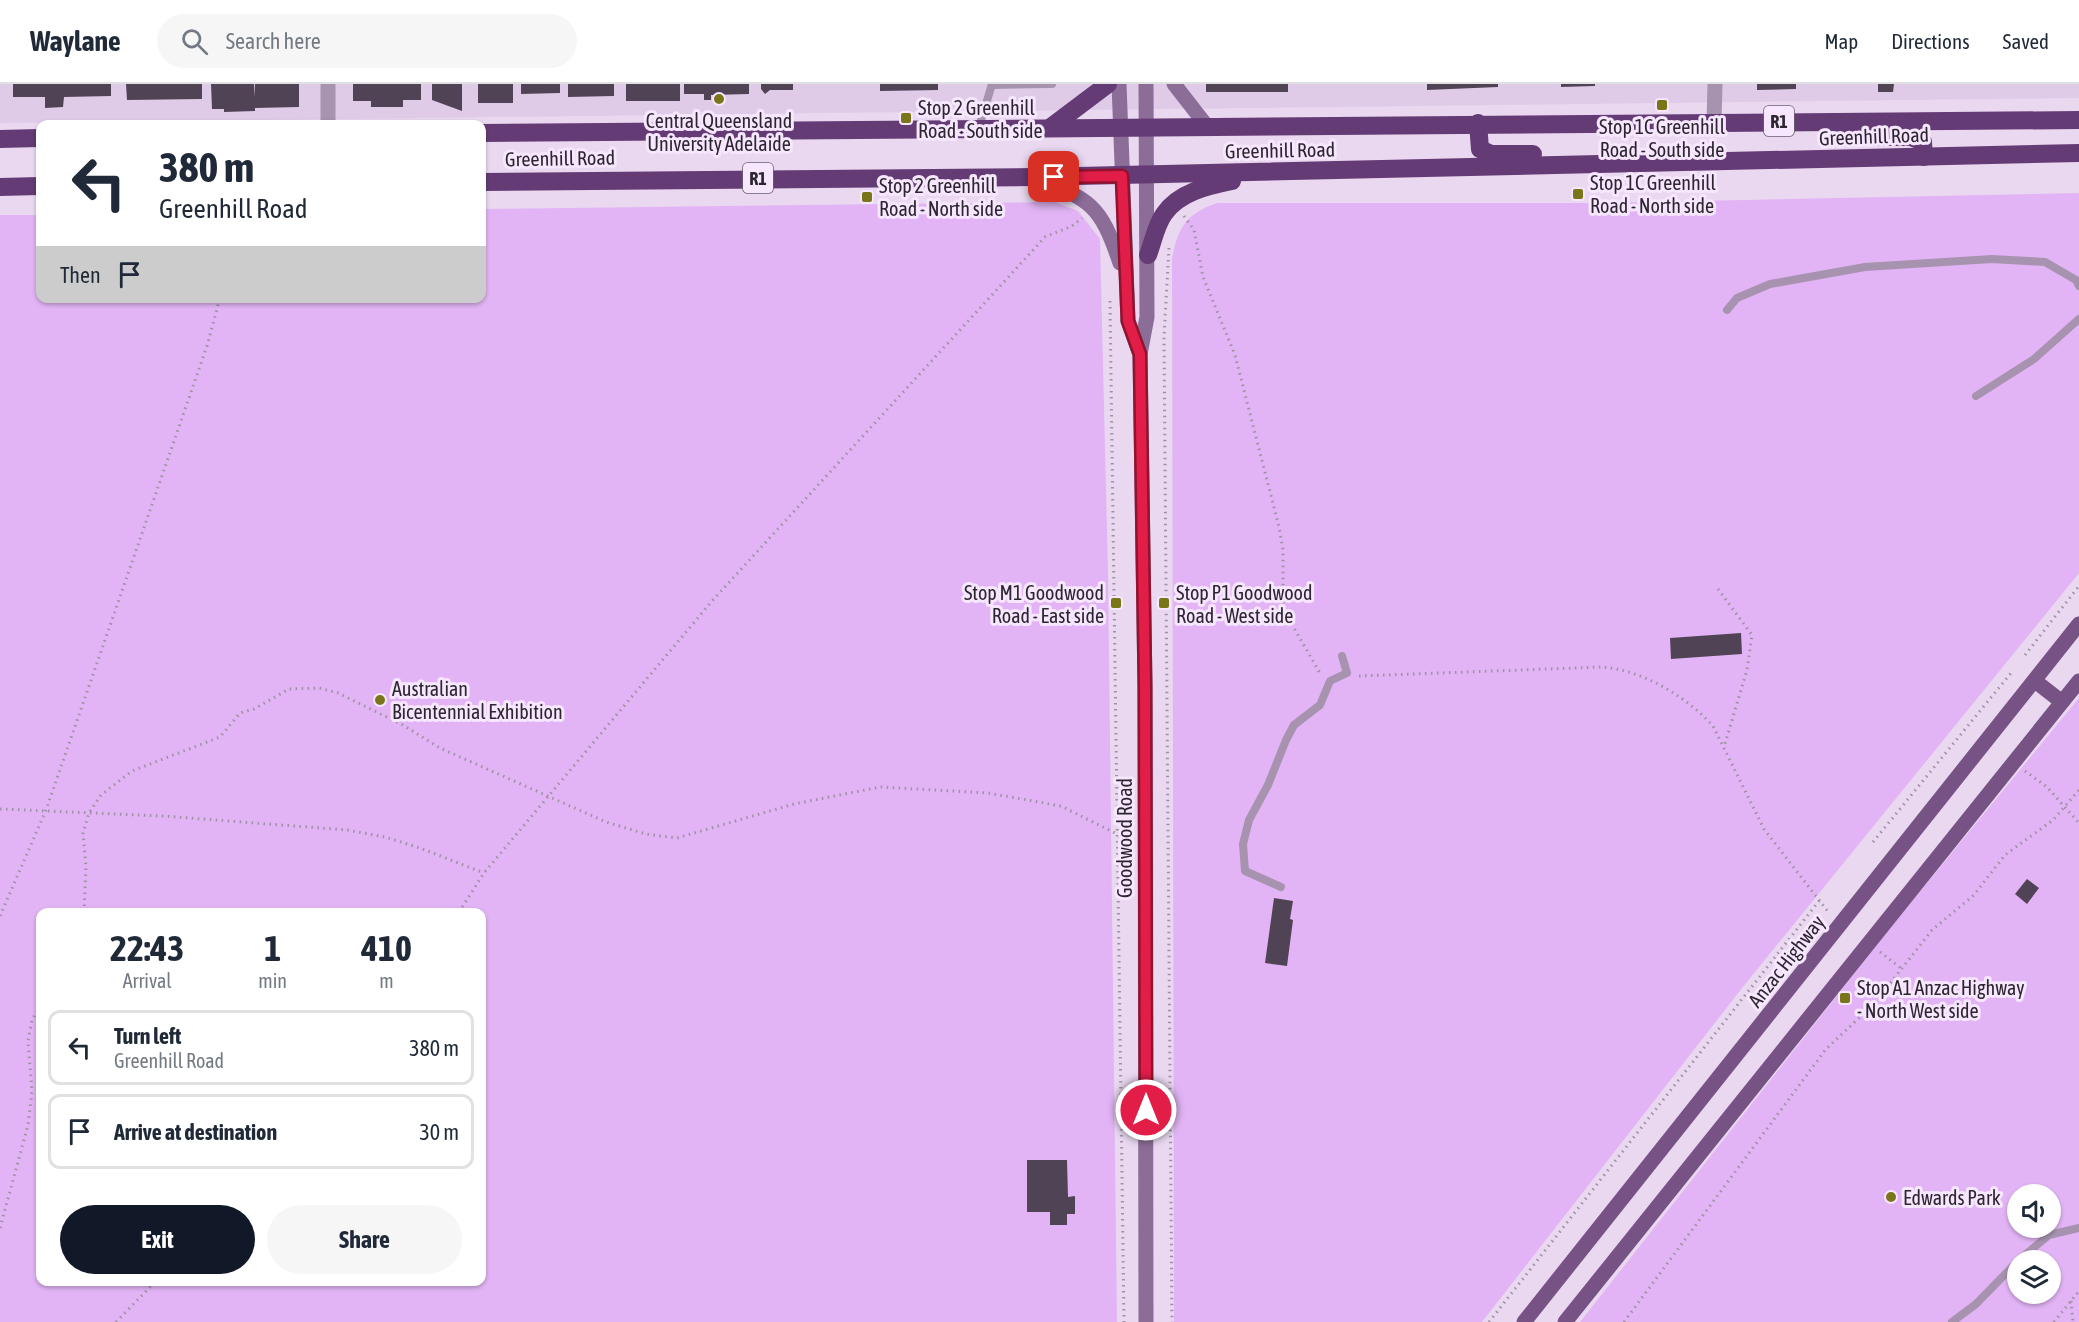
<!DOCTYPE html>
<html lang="en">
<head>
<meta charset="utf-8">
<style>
	body { margin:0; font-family:"Asap Condensed",sans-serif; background:#f6f6f7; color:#1f2937; height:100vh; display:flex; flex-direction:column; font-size:22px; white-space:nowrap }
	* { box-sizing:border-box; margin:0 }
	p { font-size:20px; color:#747a83 }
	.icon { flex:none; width:33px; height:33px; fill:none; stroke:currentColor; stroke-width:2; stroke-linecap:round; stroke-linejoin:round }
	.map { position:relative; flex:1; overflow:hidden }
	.details { position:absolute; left:36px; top:824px; width:450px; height:378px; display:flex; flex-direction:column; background:#fff; border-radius:12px; box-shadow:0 2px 4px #0004 }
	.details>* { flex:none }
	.hud { position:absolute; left:36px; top:36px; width:450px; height:183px; border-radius:12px; box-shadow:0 2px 4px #0004; background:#fff; color:#1f2937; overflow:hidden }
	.fabs { position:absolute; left:2007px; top:1100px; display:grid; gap:12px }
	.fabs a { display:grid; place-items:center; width:54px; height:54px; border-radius:50%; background:#fff; box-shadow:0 2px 4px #0004; font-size:30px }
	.pin { position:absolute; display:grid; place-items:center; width:51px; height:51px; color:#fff; margin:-26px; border-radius:12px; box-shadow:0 3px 9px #0006 }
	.me { position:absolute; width:66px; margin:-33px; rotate:0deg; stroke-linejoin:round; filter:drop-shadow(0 0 4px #0008) }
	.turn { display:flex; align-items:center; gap:21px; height:126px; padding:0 24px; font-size:27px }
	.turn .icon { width:78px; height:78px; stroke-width:2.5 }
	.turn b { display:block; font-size:42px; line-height:51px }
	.then { display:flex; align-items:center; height:57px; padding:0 24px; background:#0003; gap:12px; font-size:22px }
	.eta { display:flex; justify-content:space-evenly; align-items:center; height:102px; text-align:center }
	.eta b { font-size:36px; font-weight:700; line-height:42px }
	.cta { display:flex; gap:12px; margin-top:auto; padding:12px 24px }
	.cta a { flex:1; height:69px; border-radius:36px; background:#111827; color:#fff; font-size:24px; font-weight:700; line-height:69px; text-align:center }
	.cta a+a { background:#f6f6f7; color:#1f2937 }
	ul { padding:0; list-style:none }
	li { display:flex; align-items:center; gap:18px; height:75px; margin:0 12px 9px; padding:0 12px; border:3px solid #e0e1e3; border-radius:12px }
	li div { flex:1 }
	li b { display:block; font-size:22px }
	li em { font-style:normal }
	header { display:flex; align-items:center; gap:36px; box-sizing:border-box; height:84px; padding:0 30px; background:#fff; border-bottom:2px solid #e0e1e3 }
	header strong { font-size:28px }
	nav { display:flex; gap:33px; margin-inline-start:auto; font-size:21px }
	.search { width:420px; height:54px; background:#f6f6f7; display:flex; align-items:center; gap:15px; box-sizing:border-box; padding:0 21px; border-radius:33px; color:#747a83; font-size:22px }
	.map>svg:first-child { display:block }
	.built { fill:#dfcbe8 }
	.green { fill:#e2b4f5; fill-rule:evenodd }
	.building { fill:#514356 }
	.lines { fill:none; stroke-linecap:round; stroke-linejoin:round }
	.path { stroke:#9e91a3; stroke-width:3; stroke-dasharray:1.5 4.5; stroke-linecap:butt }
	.lane { stroke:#a793af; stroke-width:8 }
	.street { stroke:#a793af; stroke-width:15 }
	.secondary { stroke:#8b6d97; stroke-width:15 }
	.primary { stroke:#775285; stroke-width:15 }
	.highway { stroke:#653b75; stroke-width:18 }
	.route-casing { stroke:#92132f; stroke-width:15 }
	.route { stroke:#e11d48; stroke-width:10 }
	.poi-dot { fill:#7a7519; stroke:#f6e6fe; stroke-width:2 }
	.labels { text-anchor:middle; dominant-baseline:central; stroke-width:6; stroke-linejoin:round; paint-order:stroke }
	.shield { fill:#f6e6fe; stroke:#69606d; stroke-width:1.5 }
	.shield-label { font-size:18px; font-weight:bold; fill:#2d262f }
	.poi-label { font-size:20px; fill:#2d262f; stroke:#f6e6fe; text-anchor:start }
	.street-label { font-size:20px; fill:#2d262f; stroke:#f6e6fe }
</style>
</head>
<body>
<header>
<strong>Waylane</strong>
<div class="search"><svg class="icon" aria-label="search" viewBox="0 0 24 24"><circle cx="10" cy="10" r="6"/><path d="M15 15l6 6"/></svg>Search here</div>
<nav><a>Map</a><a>Directions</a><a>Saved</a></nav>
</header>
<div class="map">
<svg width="2079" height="1238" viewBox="0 0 2079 1238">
	<rect width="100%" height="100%" fill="#e9d8f0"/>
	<path class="built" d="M 0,0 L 2079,0 L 2079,14 L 0,39 Z"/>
	<g class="green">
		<path d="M 2079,109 L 2079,489 L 1742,904 L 1482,1238 L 1174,1238 L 1172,175 C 1178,143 1186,130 1217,119 L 1603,119 Z"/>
		<path d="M 1055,118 L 1078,127 L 1100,155 L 1108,490 L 1117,1238 L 0,1238 L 0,131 L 40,131 L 40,214 L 482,214 L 482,125 ZM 40,828 L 482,828 L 482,1197 L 40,1197 Z"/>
		<path d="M 2079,614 L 2079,1238 L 1580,1238 L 1891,843 ZM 2018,1110 L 2050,1110 L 2050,1143 L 2018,1143 ZM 2018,1176 L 2050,1176 L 2050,1209 L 2018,1209 Z"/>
	</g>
	<g class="building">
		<path d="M 13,0 L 111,0 L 111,12 L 64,13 L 63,23 L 45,24 L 45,13 L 13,13 Z"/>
		<path d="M 126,0 L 202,0 L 202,15 L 127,16 Z"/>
		<path d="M 211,0 L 254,0 L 255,13 L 255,0 L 299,0 L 299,23 L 255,24 L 255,27 L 224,28 L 224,25 L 212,25 Z"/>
		<path d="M 353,0 L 421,0 L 421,16 L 403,16 L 403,23 L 371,23 L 371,17 L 353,17 Z"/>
		<path d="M 432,0 L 462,0 L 462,27 L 432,16 Z"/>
		<rect x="478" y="0" width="35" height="19"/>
		<path d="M 521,0 L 560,0 L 560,9 L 521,10 Z"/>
		<path d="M 568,0 L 614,0 L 614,12 L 568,13 Z"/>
		<rect x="626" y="0" width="54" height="17"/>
		<path d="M 684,0 L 749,0 L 749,10 L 711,11 L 711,16 L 704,16 L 704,10 L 684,10 Z"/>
		<path d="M 761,0 L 793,0 L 793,6 L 770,6 L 765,10 L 761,5 Z"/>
		<path d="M 880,0 L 938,0 L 938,6 L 880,7 Z"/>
		<rect x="1206" y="0" width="82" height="8"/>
		<path d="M 1427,0 L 1498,0 L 1498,3 L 1427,6 Z"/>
		<path d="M 1561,0 L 1595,0 L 1595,2 L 1561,3 Z"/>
		<path d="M 1757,0 L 1796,0 L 1796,5 L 1757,6 Z"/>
		<path d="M 1878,0 L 1894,0 L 1893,8 L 1878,8 Z"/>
		<path d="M 1741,549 L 1742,570 L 1671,575 L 1670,554 Z"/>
		<path d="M 2027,795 L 2039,804 L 2027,820 L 2015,810 Z"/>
		<path d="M 1274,814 L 1293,817 L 1290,835 L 1293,836 L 1287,882 L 1265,879 Z"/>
		<path d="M 1027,1076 L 1067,1076 L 1068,1113 L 1075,1112 L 1075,1130 L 1067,1130 L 1067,1141 L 1050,1141 L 1050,1128 L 1027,1128 Z"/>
	</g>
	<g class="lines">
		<g class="path">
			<path d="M 1184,132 L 1194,146 L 1203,193 L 1235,271 L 1279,443 L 1283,466 L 1283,521 L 1286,530 L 1321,591"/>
			<path d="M 1169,164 L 1164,253 L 1172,1238"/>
			<path d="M 1110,217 L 1124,1238"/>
			<path d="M 1718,505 L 1752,551 L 1747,586 L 1724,663"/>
			<path d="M 2025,571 L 2079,502"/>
			<path d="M 1359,592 L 1602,583 C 1642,586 1686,612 1713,642 L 1764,745 L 1829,829"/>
			<path d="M 2025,687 L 2047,703 L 2079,739"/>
			<path d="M 0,725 L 163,732 L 347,746 L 385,753 L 420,764 L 484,789"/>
			<path d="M 1873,758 L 2011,589"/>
			<path d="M 84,828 L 86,783 L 83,749 L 89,729 L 101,711 L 132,687 L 220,653 L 240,629 L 254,625 L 289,605 L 319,604 L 338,609 L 403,641 L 440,664 L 606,738 L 646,750 L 677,754 L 794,720 L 880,703 L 988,709 L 1061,722 L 1117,750"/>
			<path d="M 459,828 L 484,789 L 712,517 L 1045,153 L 1072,142 L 1082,134"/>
			<path d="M 0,832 L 46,726 L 207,262 L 220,214"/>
			<path d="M 1880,868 L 1902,885"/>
			<path d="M 0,1144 L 28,1041 L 32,1007 L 28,957 L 32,936 L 40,922"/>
			<path d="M 2071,1217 L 2073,1238"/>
			<path d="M 116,1238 L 156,1197"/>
			<path d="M 1489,1238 L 1819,817"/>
			<path d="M 1624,1238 L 1826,965 L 1874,920 L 1932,846 L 1974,811 L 2005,771 L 2053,736 L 2079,706"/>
			<path d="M 2054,1238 L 2079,1207"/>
		</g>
		<g class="lane">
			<path d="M 992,1 L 1052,0"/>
			<path d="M 979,43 L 992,0"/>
			<path d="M 1727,226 L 1737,214 L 1770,200 L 1865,183 L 1992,175 L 2045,178 L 2076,196 L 2079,202"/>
			<path d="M 1976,312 L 2034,275 L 2079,235"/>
			<path d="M 1281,803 L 1245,787 L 1243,760 L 1249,736 L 1268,701 L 1286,656 L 1294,641 L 1320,621 L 1330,597 L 1347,589 L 1342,572"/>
			<path d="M 2019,1176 L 2049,1151 L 2079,1144"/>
			<path d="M 1952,1238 L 1976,1220 L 2018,1177"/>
		</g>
		<g class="street">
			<path d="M 328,0 L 328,40"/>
			<path d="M 1714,38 L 1715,0"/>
		</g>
		<g class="secondary">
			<path d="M 1119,0 L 1128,237 L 1139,268"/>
			<path d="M 1174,0 L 1206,41"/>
			<path d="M 1035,94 C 1091,116 1100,120 1120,179"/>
			<path d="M 1146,1238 L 1145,602 L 1140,270 L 1147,233 L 1146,0"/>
		</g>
		<g class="primary">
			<path d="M 2035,597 L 2062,618"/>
			<path d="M 1524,1238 L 2079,540"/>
			<path d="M 1565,1238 L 2079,597"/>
		</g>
		<g class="highway">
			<path d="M 1478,39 L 1480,65 L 1491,70 L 1533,70"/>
			<path d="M 1837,39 L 1865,53 L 1911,53 L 1923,58 L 1924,73"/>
			<path d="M 1051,43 L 1108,0"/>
			<path d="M 482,49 L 2079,36"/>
			<path d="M 0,55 L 40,54"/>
			<path d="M 482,98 L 1034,93 L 2079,69"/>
			<path d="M 0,103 L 40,102"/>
			<path d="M 1148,171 C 1153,158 1156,141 1164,130 C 1179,108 1208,102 1232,97"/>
		</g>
	</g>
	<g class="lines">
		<g class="route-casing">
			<path id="route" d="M 1054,93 L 1122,92 L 1128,237 L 1140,270 L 1145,602 L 1146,1026"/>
		</g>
		<use href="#route" class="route"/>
	</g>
	<g class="poi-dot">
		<circle cx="719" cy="15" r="6"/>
		<rect x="1656" y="15" width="12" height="12" rx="3"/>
		<rect x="900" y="28" width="12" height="12" rx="3"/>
		<rect x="1572" y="104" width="12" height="12" rx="3"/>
		<rect x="861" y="107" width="12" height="12" rx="3"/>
		<rect x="1110" y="513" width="12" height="12" rx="3"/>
		<rect x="1158" y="513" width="12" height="12" rx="3"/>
		<circle cx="380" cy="616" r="6"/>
		<rect x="1839" y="908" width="12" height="12" rx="3"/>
		<circle cx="1891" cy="1113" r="6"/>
	</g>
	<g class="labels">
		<g class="shield">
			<rect x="1764" y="22" width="30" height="30" rx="4.5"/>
			<rect x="743" y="79" width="30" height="30" rx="4.5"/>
		</g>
		<g class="shield-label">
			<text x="1779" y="37">R1</text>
			<text x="758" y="94">R1</text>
		</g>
		<g class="poi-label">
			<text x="918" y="23">Stop 2 Greenhill<tspan x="918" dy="23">Road - South side</tspan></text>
			<text x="719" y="36" text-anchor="middle">Central Queensland<tspan x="719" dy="23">University Adelaide</tspan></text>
			<text x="1662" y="42" text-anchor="middle">Stop 1C Greenhill<tspan x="1662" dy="23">Road - South side</tspan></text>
			<text x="1590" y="98">Stop 1C Greenhill<tspan x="1590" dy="23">Road - North side</tspan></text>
			<text x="879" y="101">Stop 2 Greenhill<tspan x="879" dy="23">Road - North side</tspan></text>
			<text x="1104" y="508" text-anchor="end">Stop M1 Goodwood<tspan x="1104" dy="23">Road - East side</tspan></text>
			<text x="1176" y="508">Stop P1 Goodwood<tspan x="1176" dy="23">Road - West side</tspan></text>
			<text x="392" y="604">Australian<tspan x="392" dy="23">Bicentennial Exhibition</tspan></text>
			<text x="1857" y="903">Stop A1 Anzac Highway<tspan x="1857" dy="23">- North West side</tspan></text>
			<text x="1903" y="1113">Edwards Park</text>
		</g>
		<g class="street-label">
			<text transform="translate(1874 52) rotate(-2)">Greenhill Road</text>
			<text transform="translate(1280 66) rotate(-1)">Greenhill Road</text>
			<text transform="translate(560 74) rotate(-1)">Greenhill Road</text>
			<text transform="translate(1124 754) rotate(-90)">Goodwood Road</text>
			<text transform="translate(1786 877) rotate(-52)">Anzac Highway</text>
		</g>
	</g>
</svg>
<div class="fabs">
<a><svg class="icon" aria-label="sound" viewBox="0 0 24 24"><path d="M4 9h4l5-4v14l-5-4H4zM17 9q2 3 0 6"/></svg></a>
<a><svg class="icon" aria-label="layers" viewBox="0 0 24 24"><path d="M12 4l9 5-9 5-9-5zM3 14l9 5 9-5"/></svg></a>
</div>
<div class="pin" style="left:1054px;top:93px;background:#d93025"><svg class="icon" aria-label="arrive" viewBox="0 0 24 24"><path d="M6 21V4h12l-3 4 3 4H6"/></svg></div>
<svg class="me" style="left:1146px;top:1026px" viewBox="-20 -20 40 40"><circle r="17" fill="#e11d48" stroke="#fff" stroke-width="3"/><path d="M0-11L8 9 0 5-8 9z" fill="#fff"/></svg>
<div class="hud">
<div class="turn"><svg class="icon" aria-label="left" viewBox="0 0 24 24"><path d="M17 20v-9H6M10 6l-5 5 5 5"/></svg><div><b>380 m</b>Greenhill Road</div></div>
<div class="then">Then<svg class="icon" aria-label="arrive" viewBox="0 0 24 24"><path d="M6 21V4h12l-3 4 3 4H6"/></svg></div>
</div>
<section class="details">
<div class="eta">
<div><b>22:43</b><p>Arrival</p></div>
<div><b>1</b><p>min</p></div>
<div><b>410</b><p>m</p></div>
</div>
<ul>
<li><svg class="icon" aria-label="left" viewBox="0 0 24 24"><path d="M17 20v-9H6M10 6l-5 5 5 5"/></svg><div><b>Turn left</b><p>Greenhill Road</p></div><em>380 m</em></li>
<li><svg class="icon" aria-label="arrive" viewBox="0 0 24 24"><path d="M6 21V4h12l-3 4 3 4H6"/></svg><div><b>Arrive at destination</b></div><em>30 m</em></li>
</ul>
<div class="cta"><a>Exit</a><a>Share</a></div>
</section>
</div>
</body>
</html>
